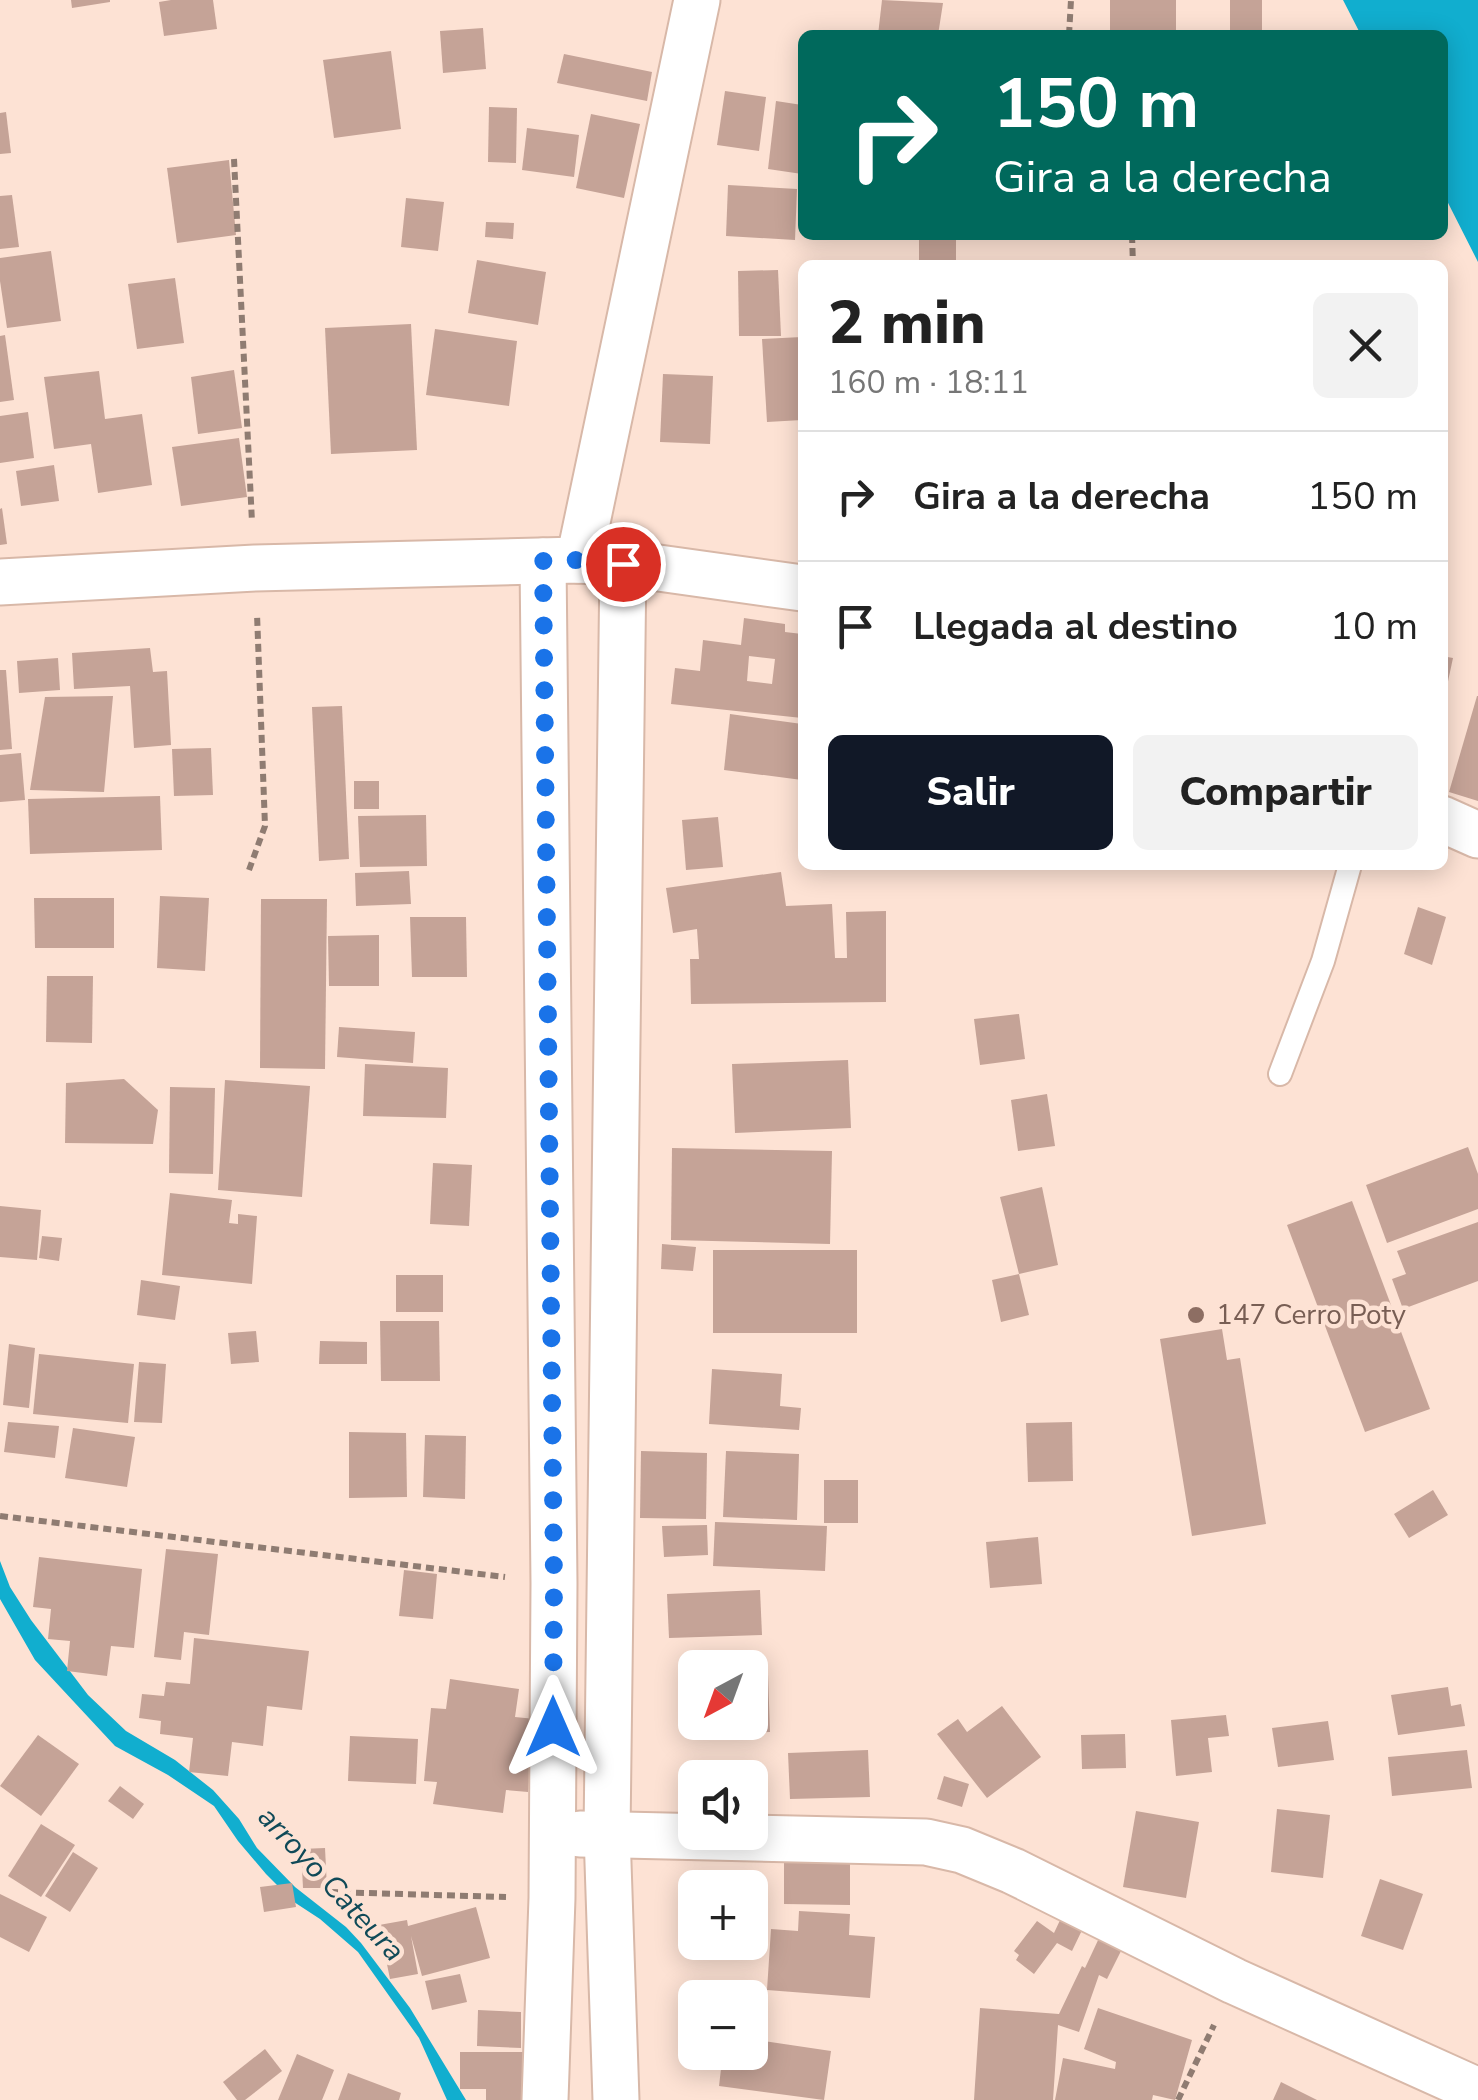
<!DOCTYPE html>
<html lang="es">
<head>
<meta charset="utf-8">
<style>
	body { margin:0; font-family:"Nunito Sans",sans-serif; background:#f2f2f2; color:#222; height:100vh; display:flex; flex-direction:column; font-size:38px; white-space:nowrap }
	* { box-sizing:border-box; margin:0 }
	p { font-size:32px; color:#767676 }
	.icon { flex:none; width:55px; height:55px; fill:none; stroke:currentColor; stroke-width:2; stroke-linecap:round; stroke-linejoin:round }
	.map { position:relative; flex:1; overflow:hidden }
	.details { position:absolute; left:798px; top:260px; width:650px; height:610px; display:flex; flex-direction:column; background:#fff; border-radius:15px; box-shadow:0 5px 25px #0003 }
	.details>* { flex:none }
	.guide { position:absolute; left:798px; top:30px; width:650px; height:210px; border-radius:15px; box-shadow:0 5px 25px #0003; background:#00695c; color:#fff; overflow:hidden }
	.needle { width:65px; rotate:221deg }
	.controls { position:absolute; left:678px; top:1650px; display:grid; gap:20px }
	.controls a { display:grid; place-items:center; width:90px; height:90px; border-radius:15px; background:#fff; box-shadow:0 5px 25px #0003; font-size:50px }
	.pin { position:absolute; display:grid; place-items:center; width:85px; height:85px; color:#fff; margin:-42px; border:5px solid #fff; border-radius:50%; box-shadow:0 2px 10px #0007 }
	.me { position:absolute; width:110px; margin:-55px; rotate:0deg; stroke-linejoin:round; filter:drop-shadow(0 0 8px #0008) }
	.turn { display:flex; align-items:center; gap:35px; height:210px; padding:0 30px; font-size:45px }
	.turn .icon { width:130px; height:130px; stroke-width:2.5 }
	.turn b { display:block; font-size:70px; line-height:85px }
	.round { display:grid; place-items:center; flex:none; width:105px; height:105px; border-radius:15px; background:#f2f2f2 }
	.overview { display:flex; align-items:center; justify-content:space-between; height:170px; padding:0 30px }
	h1 { font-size:60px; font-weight:800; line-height:75px }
	.primary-button { display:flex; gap:20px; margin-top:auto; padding:20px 30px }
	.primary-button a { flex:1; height:115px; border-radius:15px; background:#111827; color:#fff; font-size:40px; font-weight:800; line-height:115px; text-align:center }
	.primary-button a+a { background:#f2f2f2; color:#222 }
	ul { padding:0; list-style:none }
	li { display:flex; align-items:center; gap:30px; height:130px; padding:0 30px; border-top:2px solid #e0e0e0 }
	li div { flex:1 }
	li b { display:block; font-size:38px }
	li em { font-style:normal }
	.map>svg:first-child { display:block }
	.water { fill:#11aecf }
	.building { fill:#c5a397; fill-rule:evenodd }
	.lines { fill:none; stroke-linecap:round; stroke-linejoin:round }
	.lane-casing { stroke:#d8b8a8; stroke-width:26 }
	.street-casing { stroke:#d8b8a8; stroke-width:49 }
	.path { stroke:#8f7c72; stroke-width:6; stroke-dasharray:8 5; stroke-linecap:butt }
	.lane { stroke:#fff; stroke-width:22 }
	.street { stroke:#fff; stroke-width:45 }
	.route { stroke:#1a73e8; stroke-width:18; stroke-dasharray:0 32.4 }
	.education-dot { fill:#8d6e63; stroke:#fde2d4; stroke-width:4 }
	.labels { text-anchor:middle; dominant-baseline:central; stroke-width:9; stroke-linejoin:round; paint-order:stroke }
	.education-label { font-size:28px; fill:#785e54; stroke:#fde2d4; text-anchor:start }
	.water-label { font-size:30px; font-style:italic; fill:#104a58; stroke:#fde2d4 }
</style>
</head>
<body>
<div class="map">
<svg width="1478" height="2100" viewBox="0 0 1478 2100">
	<rect width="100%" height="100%" fill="#fde2d4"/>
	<g class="water">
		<path d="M 1343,0 L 1478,0 L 1478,262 L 1443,193 L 1442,35 L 1361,35 Z"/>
		<path d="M 0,1561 L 10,1587 L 31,1620 L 88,1695 L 126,1731 L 175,1760 L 213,1790 L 239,1819 L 257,1848 L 295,1887 L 346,1927 L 361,1943 L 410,2008 L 466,2100 L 447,2100 L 419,2038 L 358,1952 L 320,1919 L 294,1902 L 266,1874 L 238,1841 L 214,1806 L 168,1775 L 115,1746 L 35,1660 L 0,1599 Z"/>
	</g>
	<g class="building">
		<path d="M 71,0 L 110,0 L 110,2 L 72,8 Z"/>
		<path d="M 171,0 L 213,0 L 217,29 L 164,36 L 159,2 Z"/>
		<path d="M 882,0 L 943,3 L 938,35 L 878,35 Z"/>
		<rect x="1110" y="0" width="66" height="35"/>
		<rect x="1230" y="0" width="32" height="35"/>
		<path d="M 483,28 L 486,69 L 443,73 L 440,31 Z"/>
		<path d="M 391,51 L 401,129 L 334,138 L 323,60 Z"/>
		<path d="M 564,54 L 652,72 L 647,101 L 557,83 Z"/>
		<path d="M 725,91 L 766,97 L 759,151 L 717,145 Z"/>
		<path d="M 776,101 L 802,105 L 802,174 L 768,169 Z"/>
		<path d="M 489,107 L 517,108 L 516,163 L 488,162 Z"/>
		<path d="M 6,112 L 11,153 L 0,154 L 0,113 Z"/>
		<path d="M 591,114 L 640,124 L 624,198 L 576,188 Z"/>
		<path d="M 527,128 L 579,135 L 574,177 L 522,170 Z"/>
		<path d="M 229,160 L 236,235 L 177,243 L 167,168 Z"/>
		<path d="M 728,185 L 797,189 L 795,240 L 726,236 Z"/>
		<path d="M 12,195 L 19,247 L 0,249 L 0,196 Z"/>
		<path d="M 406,198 L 444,202 L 438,251 L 401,247 Z"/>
		<path d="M 486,222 L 514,223 L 513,239 L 485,237 Z"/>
		<rect x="919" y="235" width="37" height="30"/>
		<path d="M 51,251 L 61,321 L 7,328 L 0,281 L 0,258 Z"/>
		<path d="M 477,260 L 546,272 L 538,325 L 468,313 Z"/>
		<path d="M 778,270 L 781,336 L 739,336 L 738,271 Z"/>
		<path d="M 175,278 L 184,343 L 137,349 L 128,284 Z"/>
		<path d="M 411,324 L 417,450 L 331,454 L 325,328 Z"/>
		<path d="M 435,329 L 517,341 L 509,406 L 426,395 Z"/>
		<path d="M 5,335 L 14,400 L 0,402 L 0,336 Z"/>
		<path d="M 802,337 L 802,420 L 767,422 L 762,339 Z"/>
		<path d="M 234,370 L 242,428 L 198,434 L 191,377 Z"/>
		<path d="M 99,371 L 105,419 L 142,414 L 152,485 L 98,493 L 91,444 L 54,449 L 44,377 Z"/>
		<path d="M 663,374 L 713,376 L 710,444 L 660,442 Z"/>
		<path d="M 28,412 L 34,458 L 0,463 L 0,416 Z"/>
		<path d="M 239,438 L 247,497 L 181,506 L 172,447 Z"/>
		<path d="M 54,465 L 59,501 L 21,506 L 16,471 Z"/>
		<path d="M 2,508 L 7,544 L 0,545 L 0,509 Z"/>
		<path d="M 744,618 L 785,624 L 785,632 L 802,634 L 802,718 L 671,704 L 675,668 L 700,671 L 703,640 L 741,645 ZM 749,656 L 775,659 L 772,684 L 747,681 Z"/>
		<path d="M 150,648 L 153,672 L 167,671 L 171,745 L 134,748 L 130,686 L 74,689 L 72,653 Z"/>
		<path d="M 1442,656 L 1453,658 L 1444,700 L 1442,700 Z"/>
		<path d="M 58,658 L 60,690 L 19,693 L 17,661 Z"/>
		<path d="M 0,670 L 6,670 L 12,749 L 0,750 Z"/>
		<path d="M 113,696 L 104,792 L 30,790 L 45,697 Z"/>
		<path d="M 1477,696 L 1478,696 L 1478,801 L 1449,792 Z"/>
		<path d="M 342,706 L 349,859 L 319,861 L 312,707 Z"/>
		<path d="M 730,714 L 802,724 L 802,780 L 724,770 Z"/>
		<path d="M 211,748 L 213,795 L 174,796 L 172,749 Z"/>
		<path d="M 21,753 L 25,800 L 0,802 L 0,755 Z"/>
		<rect x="354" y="781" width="25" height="28"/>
		<path d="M 160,796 L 162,850 L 30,854 L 28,799 Z"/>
		<path d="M 426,815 L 427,866 L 360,867 L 358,816 Z"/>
		<path d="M 718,817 L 723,867 L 686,870 L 682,820 Z"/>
		<path d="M 409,871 L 411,904 L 356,906 L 355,873 Z"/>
		<path d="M 781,872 L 786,906 L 832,904 L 835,958 L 847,958 L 846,912 L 886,911 L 886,1002 L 691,1004 L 690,959 L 699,959 L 697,929 L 673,933 L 666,888 Z"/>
		<path d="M 160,896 L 209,898 L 205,971 L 157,968 Z"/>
		<path d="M 34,898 L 114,898 L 114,948 L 35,948 Z"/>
		<path d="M 261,899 L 327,899 L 325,1069 L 260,1068 Z"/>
		<path d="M 1418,907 L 1446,917 L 1432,965 L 1404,954 Z"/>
		<path d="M 410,917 L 466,917 L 467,977 L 412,977 Z"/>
		<path d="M 379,935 L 379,986 L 329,986 L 328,936 Z"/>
		<path d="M 47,976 L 93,976 L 92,1043 L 46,1042 Z"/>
		<path d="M 1019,1014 L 1025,1059 L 980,1065 L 974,1019 Z"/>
		<path d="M 339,1027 L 415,1032 L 413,1063 L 337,1057 Z"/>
		<path d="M 848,1060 L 851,1128 L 735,1133 L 732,1064 Z"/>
		<path d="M 365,1064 L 448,1068 L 446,1118 L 363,1116 Z"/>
		<path d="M 124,1079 L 158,1110 L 153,1144 L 65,1143 L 66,1083 Z"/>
		<path d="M 225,1080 L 310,1086 L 302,1197 L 218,1190 Z"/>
		<path d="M 170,1087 L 215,1088 L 213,1174 L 169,1173 Z"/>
		<path d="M 1047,1094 L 1055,1146 L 1018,1151 L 1011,1100 Z"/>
		<path d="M 1468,1147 L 1478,1174 L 1478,1209 L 1387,1243 L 1366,1185 Z"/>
		<path d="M 672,1148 L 832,1151 L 830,1244 L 671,1240 Z"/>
		<path d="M 433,1163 L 472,1165 L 469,1226 L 430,1224 Z"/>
		<path d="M 1042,1187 L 1058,1265 L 1019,1274 L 1029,1315 L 1001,1322 L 992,1280 L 1019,1274 L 1000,1197 Z"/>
		<path d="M 170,1193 L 232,1200 L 229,1223 L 238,1224 L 238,1214 L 257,1216 L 252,1284 L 162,1275 Z"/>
		<path d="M 1352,1201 L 1430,1409 L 1365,1432 L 1287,1225 Z"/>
		<path d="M 0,1206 L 41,1210 L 37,1260 L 0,1257 Z"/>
		<path d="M 1478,1222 L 1478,1281 L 1403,1309 L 1392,1279 L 1406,1274 L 1397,1251 Z"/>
		<path d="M 42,1236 L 62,1238 L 59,1261 L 39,1258 Z"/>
		<path d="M 662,1244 L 696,1247 L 693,1271 L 661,1269 Z"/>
		<rect x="713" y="1250" width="144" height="83"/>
		<rect x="396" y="1275" width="47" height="37"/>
		<path d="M 141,1280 L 180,1286 L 175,1320 L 137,1315 Z"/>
		<path d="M 380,1321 L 439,1321 L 440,1381 L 381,1381 Z"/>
		<path d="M 1222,1329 L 1227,1360 L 1240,1358 L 1266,1524 L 1192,1536 L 1160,1339 Z"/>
		<path d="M 256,1331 L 259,1362 L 231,1364 L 228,1333 Z"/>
		<path d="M 320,1341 L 367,1342 L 367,1364 L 319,1364 Z"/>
		<path d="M 9,1344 L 35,1348 L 29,1408 L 3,1405 Z"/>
		<path d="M 39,1354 L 134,1364 L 128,1423 L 33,1414 Z"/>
		<path d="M 139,1362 L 166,1364 L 162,1423 L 134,1422 Z"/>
		<path d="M 712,1369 L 782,1374 L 780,1406 L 801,1408 L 799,1430 L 709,1424 Z"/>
		<path d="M 8,1422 L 59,1426 L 55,1458 L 4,1452 Z"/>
		<path d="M 1072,1422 L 1073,1481 L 1028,1482 L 1026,1423 Z"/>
		<path d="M 73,1428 L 135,1437 L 127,1487 L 65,1478 Z"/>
		<path d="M 349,1432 L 406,1433 L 407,1497 L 349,1498 Z"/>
		<path d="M 425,1435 L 466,1436 L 465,1499 L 423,1497 Z"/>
		<path d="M 641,1451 L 707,1453 L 706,1519 L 640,1518 Z"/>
		<path d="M 726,1451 L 799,1454 L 797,1520 L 723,1517 Z"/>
		<rect x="824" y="1480" width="34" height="43"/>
		<path d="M 1433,1490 L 1448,1515 L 1409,1538 L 1394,1514 Z"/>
		<path d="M 715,1522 L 827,1526 L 825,1571 L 713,1566 Z"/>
		<path d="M 707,1525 L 708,1555 L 664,1557 L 662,1526 Z"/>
		<path d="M 1038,1537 L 1042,1584 L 990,1588 L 986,1542 Z"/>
		<path d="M 166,1549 L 218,1554 L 209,1635 L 184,1632 L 181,1660 L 154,1657 Z"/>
		<path d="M 39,1557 L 142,1569 L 134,1648 L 111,1646 L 107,1676 L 67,1671 L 70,1641 L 48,1639 L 51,1609 L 33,1607 Z"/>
		<path d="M 404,1570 L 437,1574 L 433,1619 L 399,1616 Z"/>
		<path d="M 760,1590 L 762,1635 L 669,1638 L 667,1594 Z"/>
		<path d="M 194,1638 L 309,1651 L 302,1710 L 267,1706 L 263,1746 L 232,1742 L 228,1776 L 189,1772 L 193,1738 L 160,1734 L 161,1721 L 139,1718 L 142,1694 L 164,1696 L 166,1682 L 190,1684 Z"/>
		<path d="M 768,1674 L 770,1732 L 687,1734 L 685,1677 L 695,1676 L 695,1722 L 750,1722 L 750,1675 Z"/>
		<path d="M 450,1679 L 519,1689 L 515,1717 L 535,1719 L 528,1792 L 506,1790 L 503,1813 L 433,1804 L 437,1782 L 424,1781 L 431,1708 L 446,1709 Z"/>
		<path d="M 1448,1687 L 1451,1706 L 1461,1704 L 1465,1726 L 1398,1735 L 1391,1695 Z"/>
		<path d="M 1002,1706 L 1041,1757 L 987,1798 L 937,1734 L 958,1719 L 967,1732 Z"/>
		<path d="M 1226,1715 L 1229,1736 L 1208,1738 L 1212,1772 L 1176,1776 L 1171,1720 Z"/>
		<path d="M 1328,1721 L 1334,1760 L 1278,1767 L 1272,1728 Z"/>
		<path d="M 1125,1734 L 1126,1768 L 1082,1769 L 1081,1735 Z"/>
		<path d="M 38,1735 L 79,1764 L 41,1816 L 0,1786 Z"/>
		<path d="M 350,1736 L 418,1739 L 416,1784 L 348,1781 Z"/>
		<path d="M 868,1750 L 870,1797 L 790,1799 L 788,1753 Z"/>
		<path d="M 1467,1750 L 1472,1788 L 1392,1796 L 1388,1757 Z"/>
		<path d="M 944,1776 L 969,1784 L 962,1807 L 937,1799 Z"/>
		<path d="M 120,1786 L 144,1804 L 133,1819 L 108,1801 Z"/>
		<path d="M 1277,1809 L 1330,1815 L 1323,1878 L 1271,1872 Z"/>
		<path d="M 1136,1811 L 1199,1822 L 1186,1898 L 1123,1887 Z"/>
		<path d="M 41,1824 L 75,1845 L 41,1897 L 8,1876 Z"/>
		<path d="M 325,1848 L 327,1888 L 303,1888 L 301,1849 Z"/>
		<path d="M 73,1852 L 98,1868 L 70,1912 L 45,1896 Z"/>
		<path d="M 784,1861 L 850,1862 L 850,1905 L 784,1904 Z"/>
		<path d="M 1380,1879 L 1423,1894 L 1403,1950 L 1361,1936 Z"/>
		<path d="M 292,1883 L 296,1907 L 264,1912 L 260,1887 Z"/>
		<path d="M 0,1894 L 47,1917 L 29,1952 L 0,1937 Z"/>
		<path d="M 476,1907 L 490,1958 L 422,1976 L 411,1936 L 418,1974 L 390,1979 L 379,1925 L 407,1920 L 408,1926 Z"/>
		<path d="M 799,1911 L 850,1914 L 849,1935 L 875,1937 L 870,1998 L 767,1990 L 771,1929 L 798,1931 Z"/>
		<path d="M 1062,1916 L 1084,1926 L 1072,1951 L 1057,1943 L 1034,1974 L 1016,1960 L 1019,1955 L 1014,1951 L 1037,1921 L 1054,1933 Z"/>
		<path d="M 1100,1936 L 1123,1947 L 1107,1979 L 1099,1975 L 1079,2032 L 1058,2025 L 1053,2100 L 974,2100 L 980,2008 L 1059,2014 L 1082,1966 L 1085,1968 Z"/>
		<path d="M 460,1974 L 467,2002 L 432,2010 L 425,1981 Z"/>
		<path d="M 1098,2008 L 1192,2040 L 1175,2100 L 1153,2095 L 1152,2100 L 1055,2100 L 1063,2058 L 1115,2069 L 1116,2062 L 1084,2049 Z"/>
		<path d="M 478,2010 L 521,2012 L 521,2048 L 477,2046 Z"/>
		<path d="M 750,2039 L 831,2051 L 824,2100 L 719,2086 L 723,2052 L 750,2052 Z"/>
		<path d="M 265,2049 L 282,2071 L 245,2100 L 237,2100 L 223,2082 Z"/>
		<path d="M 460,2052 L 527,2052 L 527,2100 L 486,2100 L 486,2089 L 460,2089 Z"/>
		<path d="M 297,2054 L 334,2070 L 322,2100 L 278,2100 Z"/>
		<path d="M 348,2073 L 401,2093 L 399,2100 L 338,2100 Z"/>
		<path d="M 1281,2082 L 1317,2100 L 1273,2100 Z"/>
	</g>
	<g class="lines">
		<g class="lane-casing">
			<path id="lane" d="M 1280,1074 L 1323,961 L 1350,865"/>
		</g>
		<g class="street-casing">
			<g id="street">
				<path d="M 579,560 L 697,0"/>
				<path d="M 543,561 L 554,1583 L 552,1898 L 545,2100"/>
				<path d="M 0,582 L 255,568 L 579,560 L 623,563 L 802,588"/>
				<path d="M 1442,819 L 1478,835"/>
				<path d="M 580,1834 L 926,1842 L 962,1850 L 1013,1871 L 1234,1981 L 1478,2091"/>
				<path d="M 616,2100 L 607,1833 L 623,563"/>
			</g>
		</g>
		<g class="path">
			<path d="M 1069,35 L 1071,0"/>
			<path d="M 234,159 L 252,522"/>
			<path d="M 1132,235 L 1133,265"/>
			<path d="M 249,870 L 265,826 L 257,614"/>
			<path d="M 0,1516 L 505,1577"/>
			<path d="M 330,1892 L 506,1897"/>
			<path d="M 1178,2100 L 1214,2025"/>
		</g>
		<use href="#lane" class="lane"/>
		<use href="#street" class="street"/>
	</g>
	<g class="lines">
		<path class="route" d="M 553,1727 L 554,1583 L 543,561 L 579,560 L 623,564"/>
	</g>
	<circle class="education-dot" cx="1196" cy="1315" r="10"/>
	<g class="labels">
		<g class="education-label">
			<text x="1216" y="1315">147 Cerro Poty</text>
		</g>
		<g class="water-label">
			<text transform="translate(331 1884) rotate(47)">arroyo Cateura</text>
		</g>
	</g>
</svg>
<div class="controls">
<a><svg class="needle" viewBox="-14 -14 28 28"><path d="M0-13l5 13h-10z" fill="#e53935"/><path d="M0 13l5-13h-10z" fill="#767676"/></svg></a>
<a><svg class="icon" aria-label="sound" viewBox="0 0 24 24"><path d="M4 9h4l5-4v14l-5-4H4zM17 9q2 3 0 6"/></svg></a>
<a>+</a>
<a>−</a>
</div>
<div class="pin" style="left:623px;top:564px;background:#d93025"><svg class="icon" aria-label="arrive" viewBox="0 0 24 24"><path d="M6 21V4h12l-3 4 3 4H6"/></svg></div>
<svg class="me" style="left:553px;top:1727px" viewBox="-20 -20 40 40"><path d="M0-17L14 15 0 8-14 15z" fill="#1a73e8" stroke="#fff" stroke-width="4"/></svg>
<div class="guide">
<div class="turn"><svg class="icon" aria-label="right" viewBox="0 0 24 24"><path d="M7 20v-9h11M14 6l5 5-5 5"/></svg><div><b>150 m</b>Gira a la derecha</div></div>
</div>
<section class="details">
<div class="overview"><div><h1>2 min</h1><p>160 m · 18:11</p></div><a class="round"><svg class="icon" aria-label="close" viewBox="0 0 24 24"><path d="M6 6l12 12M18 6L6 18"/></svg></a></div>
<ul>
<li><svg class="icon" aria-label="right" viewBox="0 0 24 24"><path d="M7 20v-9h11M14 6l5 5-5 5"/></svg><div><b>Gira a la derecha</b></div><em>150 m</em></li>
<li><svg class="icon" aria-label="arrive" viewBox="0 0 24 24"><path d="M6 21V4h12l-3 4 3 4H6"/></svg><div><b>Llegada al destino</b></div><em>10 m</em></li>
</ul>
<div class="primary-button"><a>Salir</a><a>Compartir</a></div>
</section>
</div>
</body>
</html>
